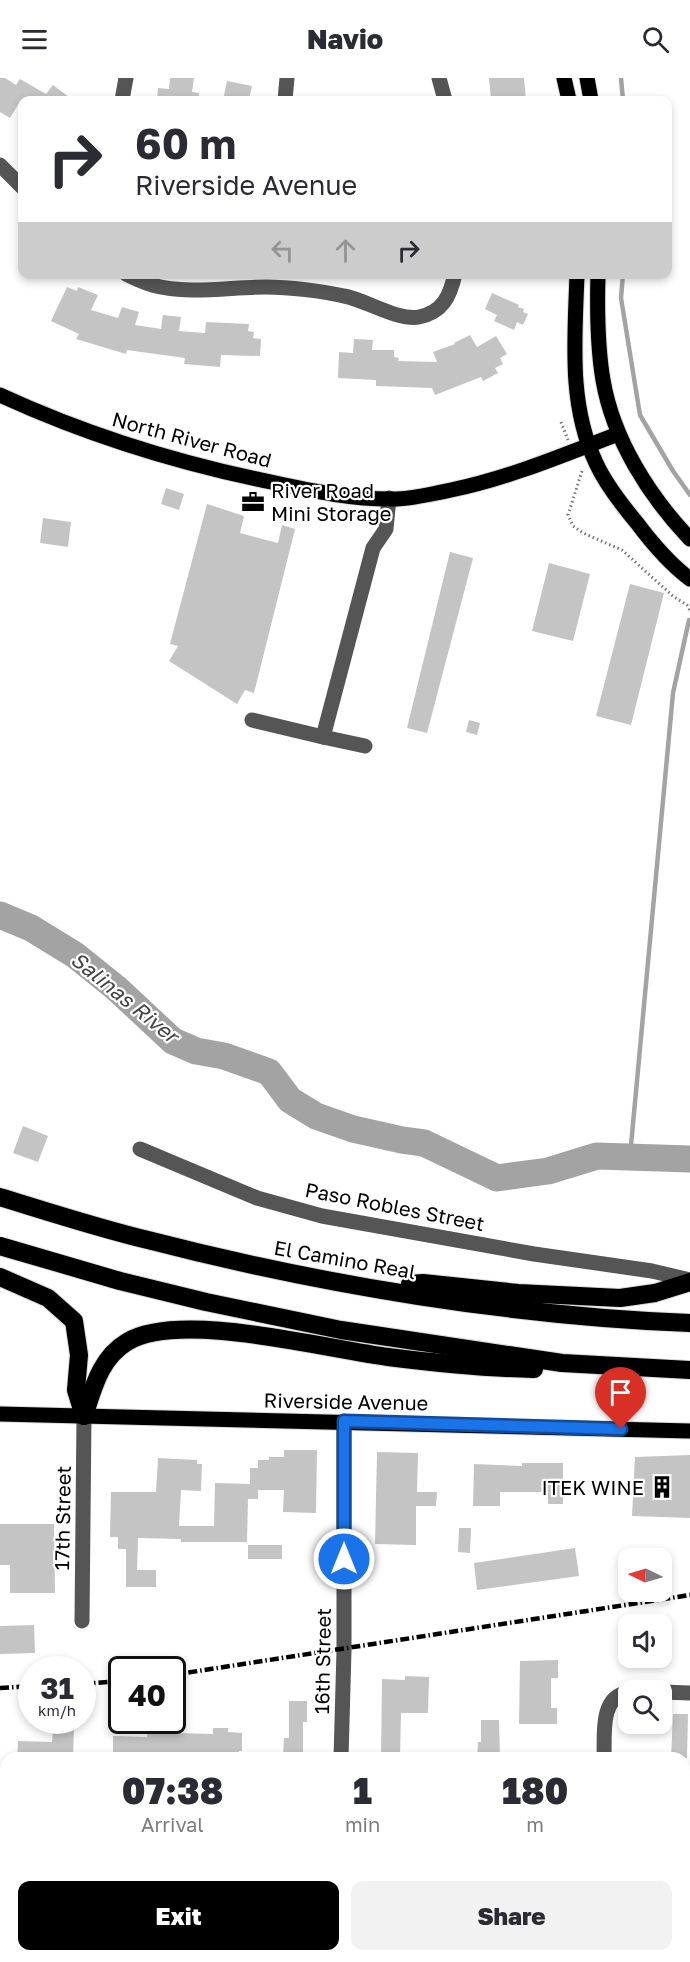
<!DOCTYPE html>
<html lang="en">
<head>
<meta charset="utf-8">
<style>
	body { margin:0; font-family:"Golos Text",sans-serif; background:#f2f2f3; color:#2b2b33; height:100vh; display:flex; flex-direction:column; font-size:22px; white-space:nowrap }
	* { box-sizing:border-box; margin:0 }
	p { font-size:20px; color:#7c7c81 }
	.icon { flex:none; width:33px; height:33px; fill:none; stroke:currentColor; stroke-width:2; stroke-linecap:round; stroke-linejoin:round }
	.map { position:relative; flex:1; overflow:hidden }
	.sheet { position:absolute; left:0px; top:1674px; width:690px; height:210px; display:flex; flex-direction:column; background:#fff; border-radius:18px 18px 0 0; box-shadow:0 3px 9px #0003 }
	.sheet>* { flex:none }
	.hud { position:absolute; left:18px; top:18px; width:654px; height:183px; border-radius:12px; box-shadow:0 3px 9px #0003; background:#fff; color:#2b2b33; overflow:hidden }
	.needle { width:39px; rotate:275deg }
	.fabs { position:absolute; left:618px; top:1470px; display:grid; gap:12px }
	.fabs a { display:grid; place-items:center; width:54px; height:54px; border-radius:12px; background:#fff; box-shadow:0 3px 9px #0003; font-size:30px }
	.speed { position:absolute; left:18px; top:1578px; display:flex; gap:12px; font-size:30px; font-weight:700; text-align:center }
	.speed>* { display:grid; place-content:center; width:78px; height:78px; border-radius:50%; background:#fff; box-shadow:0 3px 9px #0003; line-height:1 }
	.speed small { font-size:15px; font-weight:400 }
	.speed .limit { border:3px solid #111; border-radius:9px; background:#fff; color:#111 }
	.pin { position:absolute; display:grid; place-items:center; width:51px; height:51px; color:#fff; margin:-62px -26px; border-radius:50% 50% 50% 0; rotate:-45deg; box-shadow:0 0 6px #0007 }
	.pin .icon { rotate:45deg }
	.me { position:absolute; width:66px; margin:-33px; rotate:0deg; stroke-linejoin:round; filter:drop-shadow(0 0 4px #0008) }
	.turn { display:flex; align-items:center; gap:21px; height:126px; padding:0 18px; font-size:27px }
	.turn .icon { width:78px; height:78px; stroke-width:2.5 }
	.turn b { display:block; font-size:42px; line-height:51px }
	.lanes { display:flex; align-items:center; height:57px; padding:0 18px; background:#0003; justify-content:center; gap:30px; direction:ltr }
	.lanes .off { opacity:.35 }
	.eta { display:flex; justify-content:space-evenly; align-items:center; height:102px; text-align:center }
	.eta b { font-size:36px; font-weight:800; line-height:42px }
	.button { display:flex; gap:12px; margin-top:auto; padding:12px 18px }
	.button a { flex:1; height:69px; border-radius:12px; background:#000; color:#fff; font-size:24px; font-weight:800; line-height:69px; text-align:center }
	.button a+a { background:#f2f2f3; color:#2b2b33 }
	header { display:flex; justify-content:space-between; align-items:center; height:78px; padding:0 18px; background:#fff; font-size:27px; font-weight:800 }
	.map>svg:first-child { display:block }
	.water { fill:#a3a3a3 }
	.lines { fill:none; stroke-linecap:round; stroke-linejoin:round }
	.stream { stroke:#a3a3a3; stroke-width:4.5 }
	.river { stroke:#a3a3a3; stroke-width:27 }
	.building { fill:#c4c4c4 }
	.major-casing { stroke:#dbdbdb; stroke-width:17 }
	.highway-casing { stroke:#dbdbdb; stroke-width:20 }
	.path { stroke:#777; stroke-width:3; stroke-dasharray:1.5 3; stroke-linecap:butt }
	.minor { stroke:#555; stroke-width:15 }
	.major { stroke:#000; stroke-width:15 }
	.highway { stroke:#000; stroke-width:18 }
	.rail { stroke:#000; stroke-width:4.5; stroke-dasharray:9 3 1.5 3; stroke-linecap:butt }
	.route-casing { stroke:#114b97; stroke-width:15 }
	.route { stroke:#1a73e8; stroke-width:10 }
	.labels { text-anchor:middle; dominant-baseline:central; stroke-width:4.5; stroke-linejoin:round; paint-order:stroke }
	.street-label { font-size:20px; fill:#000; stroke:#fff }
	.poi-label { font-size:20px; fill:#000; stroke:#fff; text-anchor:start }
	.water-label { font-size:21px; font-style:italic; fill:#444; stroke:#fff }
</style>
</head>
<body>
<header><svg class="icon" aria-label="menu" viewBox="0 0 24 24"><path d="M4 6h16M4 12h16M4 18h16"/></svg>Navio<svg class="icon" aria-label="search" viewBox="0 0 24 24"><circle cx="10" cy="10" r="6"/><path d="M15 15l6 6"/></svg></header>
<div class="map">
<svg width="690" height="1884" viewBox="0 0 690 1884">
	<rect width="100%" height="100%" fill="#fff"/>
	<path class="water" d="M 6,826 L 50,849 L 75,877 L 43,873 L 0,842 L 0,827 Z"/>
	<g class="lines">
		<g class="stream">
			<path d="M 621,0 L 623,22"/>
			<path d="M 623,196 L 621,220 L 640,337 L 673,393 L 690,417"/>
			<path d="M 630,1078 L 673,615 L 689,542"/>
		</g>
		<path class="river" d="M 0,837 L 31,850 L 75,877 L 116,910 L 173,963 L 196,973 L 224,978 L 269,994 L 290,1022 L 316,1038 L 353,1051 L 402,1062 L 424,1065 L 497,1100 L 548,1093 L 597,1078 L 690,1081"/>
	</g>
	<g class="building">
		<path d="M 0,0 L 5,0 L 16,7 L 20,1 L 46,16 L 53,7 L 73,22 L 21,22 L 10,40 L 0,34 Z"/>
		<path d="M 170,0 L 194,0 L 192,14 L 199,15 L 199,22 L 157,22 L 158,10 L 169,11 Z"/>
		<path d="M 489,0 L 524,0 L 526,22 L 491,22 Z"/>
		<path d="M 227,3 L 252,8 L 249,22 L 223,22 Z"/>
		<path d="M 67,209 L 77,213 L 78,209 L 98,217 L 91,232 L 118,240 L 122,229 L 139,234 L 135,247 L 161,251 L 163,237 L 181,239 L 179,253 L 205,255 L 206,244 L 249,246 L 248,253 L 254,254 L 253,260 L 261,261 L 260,278 L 221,277 L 220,289 L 184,286 L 185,280 L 127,272 L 126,276 L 76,261 L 79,256 L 51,243 Z"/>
		<path d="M 492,215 L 519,227 L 518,229 L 524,231 L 523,234 L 528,236 L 523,247 L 517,244 L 514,252 L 494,243 L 497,237 L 485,231 Z"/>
		<path d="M 470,257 L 477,269 L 496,258 L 507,276 L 500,280 L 503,286 L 495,290 L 498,295 L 483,303 L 481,299 L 435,317 L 432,310 L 376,308 L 376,302 L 338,300 L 339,274 L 353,275 L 354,261 L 373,262 L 372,272 L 394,272 L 394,279 L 399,280 L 398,283 L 437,284 L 433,274 L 455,266 L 454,265 Z"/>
		<path d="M 166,410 L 184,416 L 179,432 L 161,426 Z"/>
		<path d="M 207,426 L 244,438 L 240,455 L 278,465 L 282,447 L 295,451 L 254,615 L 245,612 L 237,626 L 169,583 L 178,568 L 170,566 Z"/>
		<path d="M 43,440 L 71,444 L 68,469 L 40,465 Z"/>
		<path d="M 450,474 L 473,480 L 427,655 L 407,650 Z"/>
		<path d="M 549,485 L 590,496 L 573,563 L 532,553 Z"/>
		<path d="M 630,506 L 664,515 L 631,647 L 596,638 Z"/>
		<path d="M 469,642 L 480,645 L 477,657 L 466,654 Z"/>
		<path d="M 23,1048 L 48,1058 L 38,1084 L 13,1075 Z"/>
		<path d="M 284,1372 L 317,1372 L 316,1435 L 283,1434 L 284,1412 L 258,1412 L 258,1421 L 248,1421 L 247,1464 L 181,1464 L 181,1461 L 138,1460 L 137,1492 L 156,1492 L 156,1509 L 126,1509 L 126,1471 L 118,1471 L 118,1459 L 110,1459 L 111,1414 L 156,1414 L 158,1380 L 197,1382 L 197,1386 L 202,1386 L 201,1413 L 181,1412 L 179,1448 L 214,1448 L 215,1405 L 250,1406 L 250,1390 L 258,1390 L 258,1382 L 269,1382 L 269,1379 L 284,1379 Z"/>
		<path d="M 377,1374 L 418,1375 L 417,1414 L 437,1414 L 436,1428 L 416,1428 L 416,1467 L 375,1466 Z"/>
		<path d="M 690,1377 L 690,1440 L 632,1438 L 635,1379 Z"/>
		<path d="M 522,1385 L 563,1385 L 563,1426 L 548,1426 L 548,1414 L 500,1414 L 500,1428 L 473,1428 L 474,1386 L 522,1388 Z"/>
		<path d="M 0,1446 L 54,1446 L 55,1515 L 10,1515 L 10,1487 L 0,1487 Z"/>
		<path d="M 459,1450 L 471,1450 L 470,1475 L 458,1474 Z"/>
		<rect x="248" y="1467" width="34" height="14"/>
		<path d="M 575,1470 L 579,1498 L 477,1512 L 474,1485 Z"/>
		<path d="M 34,1547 L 35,1575 L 0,1576 L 0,1548 Z"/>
		<path d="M 558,1582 L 558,1600 L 551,1600 L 551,1630 L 557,1630 L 557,1646 L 519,1646 L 520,1583 Z"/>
		<path d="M 405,1598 L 429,1599 L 428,1635 L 401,1635 L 400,1680 L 381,1680 L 382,1601 L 405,1602 Z"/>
		<path d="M 289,1623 L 307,1623 L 307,1644 L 303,1644 L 303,1680 L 283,1680 L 284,1660 L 289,1660 Z"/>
		<path d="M 673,1636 L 688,1636 L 687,1680 L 671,1680 Z"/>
		<path d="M 481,1642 L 499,1642 L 500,1680 L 477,1680 L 478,1664 L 481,1664 Z"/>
		<path d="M 162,1649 L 176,1650 L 176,1655 L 213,1656 L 213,1650 L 228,1650 L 228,1654 L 242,1655 L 242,1673 L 239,1673 L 239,1680 L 113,1680 L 113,1658 L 147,1659 L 147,1653 L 162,1653 Z"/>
		<path d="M 53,1650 L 74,1650 L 73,1680 L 17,1680 L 18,1663 L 52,1664 Z"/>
	</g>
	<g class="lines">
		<g class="major-casing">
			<g id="major">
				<path d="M 564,0 L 569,22"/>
				<path d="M 587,0 L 591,22"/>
				<path d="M 577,196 C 575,260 568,326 596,385 C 606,407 622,427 637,445 C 652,465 670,486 690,501"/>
				<path d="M 598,196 C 597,232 597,267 603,302 C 613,361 649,418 690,461"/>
				<path d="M 0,317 C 87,357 177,385 271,404 C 312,413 355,422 397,421 C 415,420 433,416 451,412 C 509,400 563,377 618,356"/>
				<path d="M 0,1336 L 690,1353"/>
			</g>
		</g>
		<g class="highway-casing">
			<g id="highway">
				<path d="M 0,1119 C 49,1134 98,1150 148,1162 C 322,1207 511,1238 690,1245"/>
				<path d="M 0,1168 L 120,1203 L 206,1224 L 341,1252 L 562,1285 L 690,1292"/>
				<path d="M 0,1199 L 48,1220 L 74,1243 L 79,1277 L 76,1312 L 84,1338"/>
				<path d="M 410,1206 L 423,1205 L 518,1215 L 620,1220 L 655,1215 L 690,1204"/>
				<path d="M 84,1338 C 93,1311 100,1280 127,1264 C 180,1232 325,1271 388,1279 C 436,1285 485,1290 534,1291"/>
			</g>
		</g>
		<g class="path">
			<path d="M 561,344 L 568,362"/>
			<path d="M 582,393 L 568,437 L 573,448 L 583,455 L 622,472 L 674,519 L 687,527 L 690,533"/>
		</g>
		<g class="minor">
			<path d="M 439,0 L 445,22"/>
			<path d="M 122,22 L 126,0"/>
			<path d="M 285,22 L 287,0"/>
			<path d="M 0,87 L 22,109"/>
			<path d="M 126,196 C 134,200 143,204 152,207 C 189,217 229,209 266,209 C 289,209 322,213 344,218 C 366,222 398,243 419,239 C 443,234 450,218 455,196"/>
			<path d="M 252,642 L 323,659 L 373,470 L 386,451 L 389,420"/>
			<path d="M 323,659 L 365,668"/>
			<path d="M 140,1071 L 257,1120 L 322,1138 L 534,1176 L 652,1193 L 690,1202"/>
			<path d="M 82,1543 L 84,1338"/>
			<path d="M 662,1614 L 690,1615"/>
			<path d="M 341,1680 L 344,1572 L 344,1343"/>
			<path d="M 604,1680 C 605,1659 599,1618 628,1615"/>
			<path d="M 0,1735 L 6,1735"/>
			<path d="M 684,1747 L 690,1747"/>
			<path d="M 0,1864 L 6,1864"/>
			<path d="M 684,1878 L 690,1878"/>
			<path d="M 75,1884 L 75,1878"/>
			<path d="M 335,1884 L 336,1878"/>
			<path d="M 598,1884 L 598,1878"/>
		</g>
		<use href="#major" class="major"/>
		<use href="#highway" class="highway"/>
		<g class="rail">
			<path d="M 172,1597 L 690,1517"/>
			<path d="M 82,1606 L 122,1603"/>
			<path d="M 0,1610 L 32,1608"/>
		</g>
	</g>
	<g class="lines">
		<g class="route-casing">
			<path id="route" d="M 344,1481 L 344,1343 L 621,1351"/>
		</g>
		<use href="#route" class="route"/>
	</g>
	<defs>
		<g id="office-bare" transform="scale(1.8)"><path d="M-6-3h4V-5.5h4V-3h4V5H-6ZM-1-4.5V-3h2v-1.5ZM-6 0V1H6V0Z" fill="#000" stroke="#fff" stroke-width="2.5" paint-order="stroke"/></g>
		<g id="building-bare" transform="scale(1.8)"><path d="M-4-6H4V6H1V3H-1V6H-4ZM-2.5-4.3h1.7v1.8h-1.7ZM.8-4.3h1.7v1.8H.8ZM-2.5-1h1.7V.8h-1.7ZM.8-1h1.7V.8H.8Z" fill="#000" stroke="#fff" stroke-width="2.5" paint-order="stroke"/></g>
	</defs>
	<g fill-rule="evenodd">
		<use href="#office-bare" x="253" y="424"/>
		<use href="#building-bare" x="662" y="1409"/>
	</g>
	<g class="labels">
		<g class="street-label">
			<text transform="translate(192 361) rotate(15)">North River Road</text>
			<text transform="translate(395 1128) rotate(11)">Paso Robles Street</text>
			<text transform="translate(345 1181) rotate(10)">El Camino Real</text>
			<text transform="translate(346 1323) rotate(1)">Riverside Avenue</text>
			<text transform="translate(62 1440) rotate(-89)">17th Street</text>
			<text transform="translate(322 1583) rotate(-89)">16th Street</text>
		</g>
		<g class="poi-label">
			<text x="271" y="412">River Road<tspan x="271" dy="23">Mini Storage</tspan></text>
			<text x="644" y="1409" text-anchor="end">ITEK WINE</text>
		</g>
		<g class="water-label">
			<text transform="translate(125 919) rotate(39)">Salinas River</text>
		</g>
	</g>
</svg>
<div class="fabs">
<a><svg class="needle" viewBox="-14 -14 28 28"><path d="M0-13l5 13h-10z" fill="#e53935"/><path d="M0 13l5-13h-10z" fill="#7c7c81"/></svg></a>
<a><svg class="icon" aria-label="sound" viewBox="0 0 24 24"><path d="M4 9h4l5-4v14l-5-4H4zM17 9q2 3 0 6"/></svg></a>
<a><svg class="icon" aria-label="search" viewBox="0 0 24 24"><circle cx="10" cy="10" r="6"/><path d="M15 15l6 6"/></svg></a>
</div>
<div class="speed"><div>31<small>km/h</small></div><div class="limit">40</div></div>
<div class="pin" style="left:621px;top:1351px;background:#d93025"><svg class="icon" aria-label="arrive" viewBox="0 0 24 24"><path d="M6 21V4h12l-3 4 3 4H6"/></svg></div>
<svg class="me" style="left:344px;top:1481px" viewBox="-20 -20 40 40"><circle r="17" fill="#1a73e8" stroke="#fff" stroke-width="3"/><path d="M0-11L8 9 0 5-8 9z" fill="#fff"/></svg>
<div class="hud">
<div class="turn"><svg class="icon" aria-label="right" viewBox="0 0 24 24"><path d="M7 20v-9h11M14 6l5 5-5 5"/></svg><div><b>60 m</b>Riverside Avenue</div></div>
<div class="lanes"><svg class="icon off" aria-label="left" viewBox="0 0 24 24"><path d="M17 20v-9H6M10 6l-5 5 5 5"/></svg><svg class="icon off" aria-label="ahead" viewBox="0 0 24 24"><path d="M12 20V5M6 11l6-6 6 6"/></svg><svg class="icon" aria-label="right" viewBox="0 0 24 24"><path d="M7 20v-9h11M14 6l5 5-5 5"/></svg></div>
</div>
<section class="sheet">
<div class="eta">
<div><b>07:38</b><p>Arrival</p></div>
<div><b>1</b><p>min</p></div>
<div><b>180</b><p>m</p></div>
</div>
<div class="button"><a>Exit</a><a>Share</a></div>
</section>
</div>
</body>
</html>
